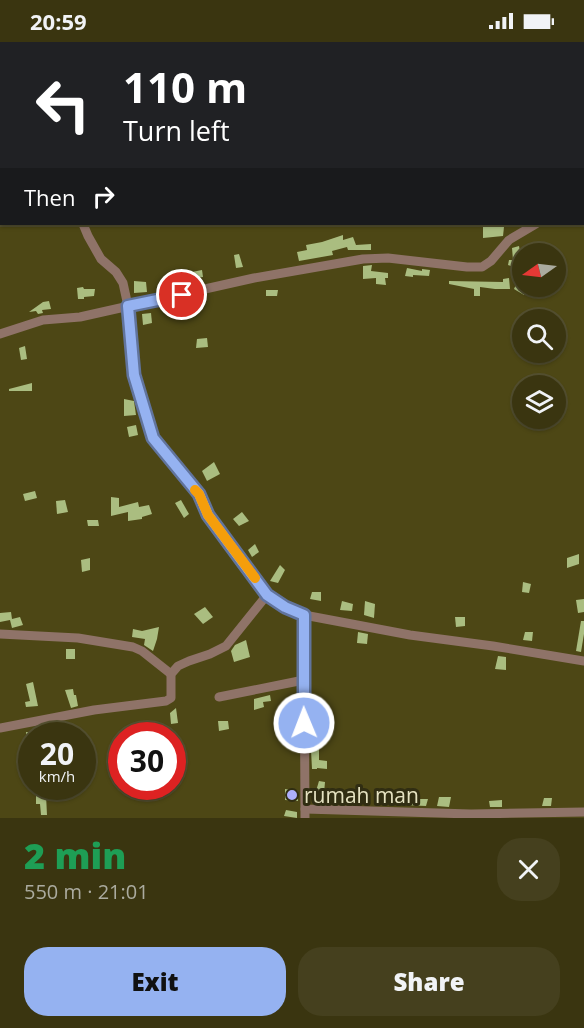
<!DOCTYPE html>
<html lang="en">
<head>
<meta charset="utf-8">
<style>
	body { margin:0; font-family:"Open Sans",sans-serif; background:#45401e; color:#f1f3f6; height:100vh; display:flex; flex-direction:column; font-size:22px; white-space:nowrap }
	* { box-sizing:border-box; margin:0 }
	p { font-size:20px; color:#abab9f }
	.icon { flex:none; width:33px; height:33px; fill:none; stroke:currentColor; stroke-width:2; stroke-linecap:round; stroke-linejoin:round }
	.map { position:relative; height:776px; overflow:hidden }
	.details { display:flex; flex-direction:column; background:#3a3510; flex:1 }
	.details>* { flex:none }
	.banner { position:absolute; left:0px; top:0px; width:585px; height:183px; box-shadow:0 2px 4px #0004,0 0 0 2px #545030; background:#202124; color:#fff; overflow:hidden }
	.needle { width:39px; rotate:256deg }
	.tools { position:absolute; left:512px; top:201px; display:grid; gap:12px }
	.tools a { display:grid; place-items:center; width:54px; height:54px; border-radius:50%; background:#3a3510; box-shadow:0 2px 4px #0004,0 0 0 2px #545030; font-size:30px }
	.speed { position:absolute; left:18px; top:680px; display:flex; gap:12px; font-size:30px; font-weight:700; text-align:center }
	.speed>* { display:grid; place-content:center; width:78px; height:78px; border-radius:50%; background:#3a3510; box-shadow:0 2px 4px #0004,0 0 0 2px #545030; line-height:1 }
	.speed small { font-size:15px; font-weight:400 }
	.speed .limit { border:9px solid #d22; background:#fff; color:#111 }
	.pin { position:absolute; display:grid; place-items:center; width:51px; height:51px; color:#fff; margin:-26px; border:3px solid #fff; border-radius:50%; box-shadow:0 2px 6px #0007 }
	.me { position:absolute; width:66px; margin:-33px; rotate:359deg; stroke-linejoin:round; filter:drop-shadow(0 0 4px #0008) }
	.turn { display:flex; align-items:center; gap:21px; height:126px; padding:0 24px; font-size:27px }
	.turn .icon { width:78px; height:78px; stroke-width:2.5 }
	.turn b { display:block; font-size:42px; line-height:51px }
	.then { display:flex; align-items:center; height:57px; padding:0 24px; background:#0003; gap:12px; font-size:22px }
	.round { display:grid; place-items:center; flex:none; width:63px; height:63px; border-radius:24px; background:#45401e }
	.summary { display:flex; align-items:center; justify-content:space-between; height:102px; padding:0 24px }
	h1 { font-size:36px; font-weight:800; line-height:45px; color:#1e9e55 }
	.action { display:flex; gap:12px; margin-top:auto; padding:12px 24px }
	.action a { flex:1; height:69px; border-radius:24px; background:#95b2f1; color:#111; font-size:24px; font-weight:800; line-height:69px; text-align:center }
	.action a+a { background:#45401e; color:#f1f3f6 }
	.status { display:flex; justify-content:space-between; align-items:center; height:42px; padding:0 30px; background:#3a3510; direction:ltr }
	.status svg { height:16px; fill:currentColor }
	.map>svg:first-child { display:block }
	.building { fill:#aabd80 }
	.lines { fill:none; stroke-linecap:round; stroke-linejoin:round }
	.minor { stroke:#8f7368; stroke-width:9 }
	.route-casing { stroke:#61749d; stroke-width:15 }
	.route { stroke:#95b2f1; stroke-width:10 }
	.slow { stroke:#f59e0b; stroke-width:10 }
	.poi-dot { fill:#adaffb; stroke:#302d12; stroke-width:2 }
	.labels { text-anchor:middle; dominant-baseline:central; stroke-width:6; stroke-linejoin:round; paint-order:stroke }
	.poi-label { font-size:21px; fill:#e5e2c1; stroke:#302d12; text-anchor:start }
</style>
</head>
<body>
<div class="status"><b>20:59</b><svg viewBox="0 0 49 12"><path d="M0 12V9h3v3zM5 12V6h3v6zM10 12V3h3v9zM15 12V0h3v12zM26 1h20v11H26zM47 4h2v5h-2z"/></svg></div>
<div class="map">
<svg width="584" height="776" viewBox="0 0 584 776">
	<rect width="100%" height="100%" fill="#4d4715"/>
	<g class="building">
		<path d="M 496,184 L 504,185 L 503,194 L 483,196 L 483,185 Z"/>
		<path d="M 343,193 L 343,198 L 353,195 L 356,203 L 371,202 L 371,208 L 348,208 L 347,205 L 332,209 L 333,213 L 299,219 L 297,210 L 307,208 L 306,203 L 322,200 Z"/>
		<path d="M 519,204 L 521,216 L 518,216 L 514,229 L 514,225 L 508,223 L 509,218 L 513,218 L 512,206 Z"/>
		<path d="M 239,212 L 243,225 L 236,226 L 234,213 Z"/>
		<path d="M 559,217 L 564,230 L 555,232 L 555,218 Z"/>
		<path d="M 372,223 L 371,229 L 388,231 L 388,236 L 385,236 L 386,243 L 376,242 L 376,236 L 363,237 L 363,224 Z"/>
		<path d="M 407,226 L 422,229 L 422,227 L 430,228 L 429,234 L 413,233 L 413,235 L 405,234 Z"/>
		<path d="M 202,228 L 203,235 L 188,237 L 187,231 Z"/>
		<path d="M 509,236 L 510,247 L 495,247 L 480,245 L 480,254 L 474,254 L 474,247 L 449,242 L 449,239 L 503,240 L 503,237 Z"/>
		<path d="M 134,239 L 146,240 L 147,250 L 134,251 Z"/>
		<path d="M 517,240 L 527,247 L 524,253 L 514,247 Z"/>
		<path d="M 83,245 L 84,247 L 95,247 L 94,254 L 84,255 L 84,257 L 78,257 L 77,246 Z"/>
		<path d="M 266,248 L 278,248 L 277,254 L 266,254 Z"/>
		<path d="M 49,259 L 51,267 L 42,268 L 43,271 L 38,272 L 36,269 L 29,270 L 43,260 Z"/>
		<path d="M 151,271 L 152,281 L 143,283 L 142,272 Z"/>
		<path d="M 207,296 L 208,305 L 196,306 L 197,297 Z"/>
		<path d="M 25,304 L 27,317 L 21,318 L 19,306 Z"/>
		<path d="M 32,341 L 32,349 L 9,349 L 9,347 Z"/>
		<path d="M 124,357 L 134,359 L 136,373 L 124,374 Z"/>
		<path d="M 136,383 L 138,393 L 129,395 L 127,385 Z"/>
		<path d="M 214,420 L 220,432 L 207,439 L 202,429 Z"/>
		<path d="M 35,449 L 37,456 L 25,459 L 23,452 Z"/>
		<path d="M 111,455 L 119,456 L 119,465 L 138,460 L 139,465 L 149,463 L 152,472 L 142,475 L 142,477 L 128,479 L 128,470 L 111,474 Z"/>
		<path d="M 65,458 L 68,470 L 57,472 L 56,459 Z"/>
		<path d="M 181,458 L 189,472 L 184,476 L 175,461 Z"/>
		<path d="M 242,470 L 249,479 L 239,484 L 233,477 Z"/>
		<path d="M 87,478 L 98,478 L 99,484 L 88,484 Z"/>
		<path d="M 255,502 L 259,510 L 252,515 L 248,508 Z"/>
		<path d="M 579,512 L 579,522 L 567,526 L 567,516 Z"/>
		<path d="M 90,516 L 90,528 L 82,530 L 81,518 Z"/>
		<path d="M 280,523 L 285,528 L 278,541 L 270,539 Z"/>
		<path d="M 523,540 L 531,542 L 529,551 L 522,550 Z"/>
		<path d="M 312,550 L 321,550 L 321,559 L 310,557 Z"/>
		<path d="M 584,557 L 584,570 L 578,571 L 576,558 Z"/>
		<path d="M 342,559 L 353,562 L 352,569 L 340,568 Z"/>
		<path d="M 365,559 L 375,562 L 374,576 L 364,573 Z"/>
		<path d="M 205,565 L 213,575 L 203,582 L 194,572 Z"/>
		<path d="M 11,570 L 12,577 L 20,575 L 23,583 L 12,586 L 10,578 L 0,580 L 0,571 Z"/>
		<path d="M 455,575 L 465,575 L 465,584 L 456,585 Z"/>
		<path d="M 581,579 L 584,579 L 584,592 L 581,610 L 576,609 Z"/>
		<path d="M 159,585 L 157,597 L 153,609 L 144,603 L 145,597 L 132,595 L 133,587 L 142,589 Z"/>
		<path d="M 358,590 L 368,592 L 367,602 L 357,601 Z"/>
		<path d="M 525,590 L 533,590 L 532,599 L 523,598 Z"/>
		<path d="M 246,598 L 250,615 L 234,620 L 231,609 L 235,603 Z"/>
		<rect x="66" y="607" width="9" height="10"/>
		<path d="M 498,614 L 506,615 L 506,628 L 495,627 Z"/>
		<path d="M 33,640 L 38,664 L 26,665 L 25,660 L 30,659 L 26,642 Z"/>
		<path d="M 73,647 L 74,653 L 76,653 L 78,664 L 71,666 L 65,648 Z"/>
		<path d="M 270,653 L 271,659 L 263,660 L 264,665 L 254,668 L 254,657 Z"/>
		<path d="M 176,666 L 178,681 L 171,682 L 170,671 Z"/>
		<path d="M 218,679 L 228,679 L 229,687 L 219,689 Z"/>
		<path d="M 158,686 L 160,693 L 148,693 L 148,688 Z"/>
		<path d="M 26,690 L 32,690 L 32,709 L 28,709 Z"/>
		<path d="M 319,707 L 319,718 L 327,719 L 327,727 L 317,726 L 317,727 L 312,727 L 311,708 Z"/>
		<path d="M 319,739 L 325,740 L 324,751 L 316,749 Z"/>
		<path d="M 285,747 L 298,749 L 298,759 L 285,758 Z"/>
		<path d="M 36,753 L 46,753 L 47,773 L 41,773 L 40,762 L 36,762 Z"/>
		<path d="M 439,755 L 451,755 L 449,765 L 437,764 Z"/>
		<path d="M 544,756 L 552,756 L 551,764 L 542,764 Z"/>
		<path d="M 403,757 L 417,759 L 417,757 L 428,757 L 426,764 L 403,763 Z"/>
		<path d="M 502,758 L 502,765 L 490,765 L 489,759 Z"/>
		<path d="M 286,768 L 297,770 L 297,776 L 284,774 Z"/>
	</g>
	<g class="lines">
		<g class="minor">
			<path d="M 252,2 L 253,0"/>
			<path d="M 0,156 L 2,155"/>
			<path d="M 83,182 L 88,194 L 101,217 L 116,230 L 123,241 L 128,264 L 134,333 L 153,396 L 199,452 L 208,473 L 267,553 L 285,565 L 304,573"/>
			<path d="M 0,292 L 43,278 L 80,275 L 254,236 L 363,217 L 388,216 L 467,225 L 482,225 L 491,219 L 509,198 L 536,182"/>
			<path d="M 0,592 L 78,596 L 133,605 L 142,609 L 171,632"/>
			<path d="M 219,655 L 304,638"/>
			<path d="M 0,686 L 94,668 L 166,659 L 171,656 L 171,632 L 178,624 L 189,619 L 210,612 L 226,604 L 267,553"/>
			<path d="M 305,767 L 471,772 L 584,770"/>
			<path d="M 305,776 L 304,573 L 410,593 L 493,604 L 584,619"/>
		</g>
	</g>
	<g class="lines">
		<g class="route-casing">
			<path id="route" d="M 182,253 L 128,264 L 134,333 L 153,396 L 199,452 L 208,473 L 267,553 L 285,565 L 304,573 L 304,681"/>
		</g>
		<use href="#route" class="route"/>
		<path class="slow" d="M 195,448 L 199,452 L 208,473 L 255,536"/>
	</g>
	<circle class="poi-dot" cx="292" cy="753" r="6"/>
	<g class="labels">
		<g class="poi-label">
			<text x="304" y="753">rumah man</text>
		</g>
	</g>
</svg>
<div class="tools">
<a><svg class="needle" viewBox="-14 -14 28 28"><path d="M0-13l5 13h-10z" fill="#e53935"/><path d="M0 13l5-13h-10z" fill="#abab9f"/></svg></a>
<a><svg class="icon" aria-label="search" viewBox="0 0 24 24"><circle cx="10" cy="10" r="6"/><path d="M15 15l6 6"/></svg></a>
<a><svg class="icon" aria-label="layers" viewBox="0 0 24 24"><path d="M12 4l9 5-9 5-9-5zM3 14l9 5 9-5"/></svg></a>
</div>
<div class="speed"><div>20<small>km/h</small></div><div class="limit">30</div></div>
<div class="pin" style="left:182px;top:253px;background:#d93025"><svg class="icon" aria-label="arrive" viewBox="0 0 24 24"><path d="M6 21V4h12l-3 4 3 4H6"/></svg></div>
<svg class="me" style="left:304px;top:681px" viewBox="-20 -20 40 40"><circle r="17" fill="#95b2f1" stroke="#fff" stroke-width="3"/><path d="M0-11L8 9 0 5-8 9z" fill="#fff"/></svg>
<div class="banner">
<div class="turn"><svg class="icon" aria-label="left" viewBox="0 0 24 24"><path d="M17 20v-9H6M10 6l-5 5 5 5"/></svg><div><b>110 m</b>Turn left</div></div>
<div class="then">Then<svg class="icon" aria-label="right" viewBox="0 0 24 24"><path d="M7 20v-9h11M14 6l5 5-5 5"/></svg></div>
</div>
</div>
<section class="details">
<div class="summary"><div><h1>2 min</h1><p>550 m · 21:01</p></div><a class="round"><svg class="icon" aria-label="close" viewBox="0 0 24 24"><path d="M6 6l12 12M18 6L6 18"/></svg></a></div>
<div class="action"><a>Exit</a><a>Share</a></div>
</section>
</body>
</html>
